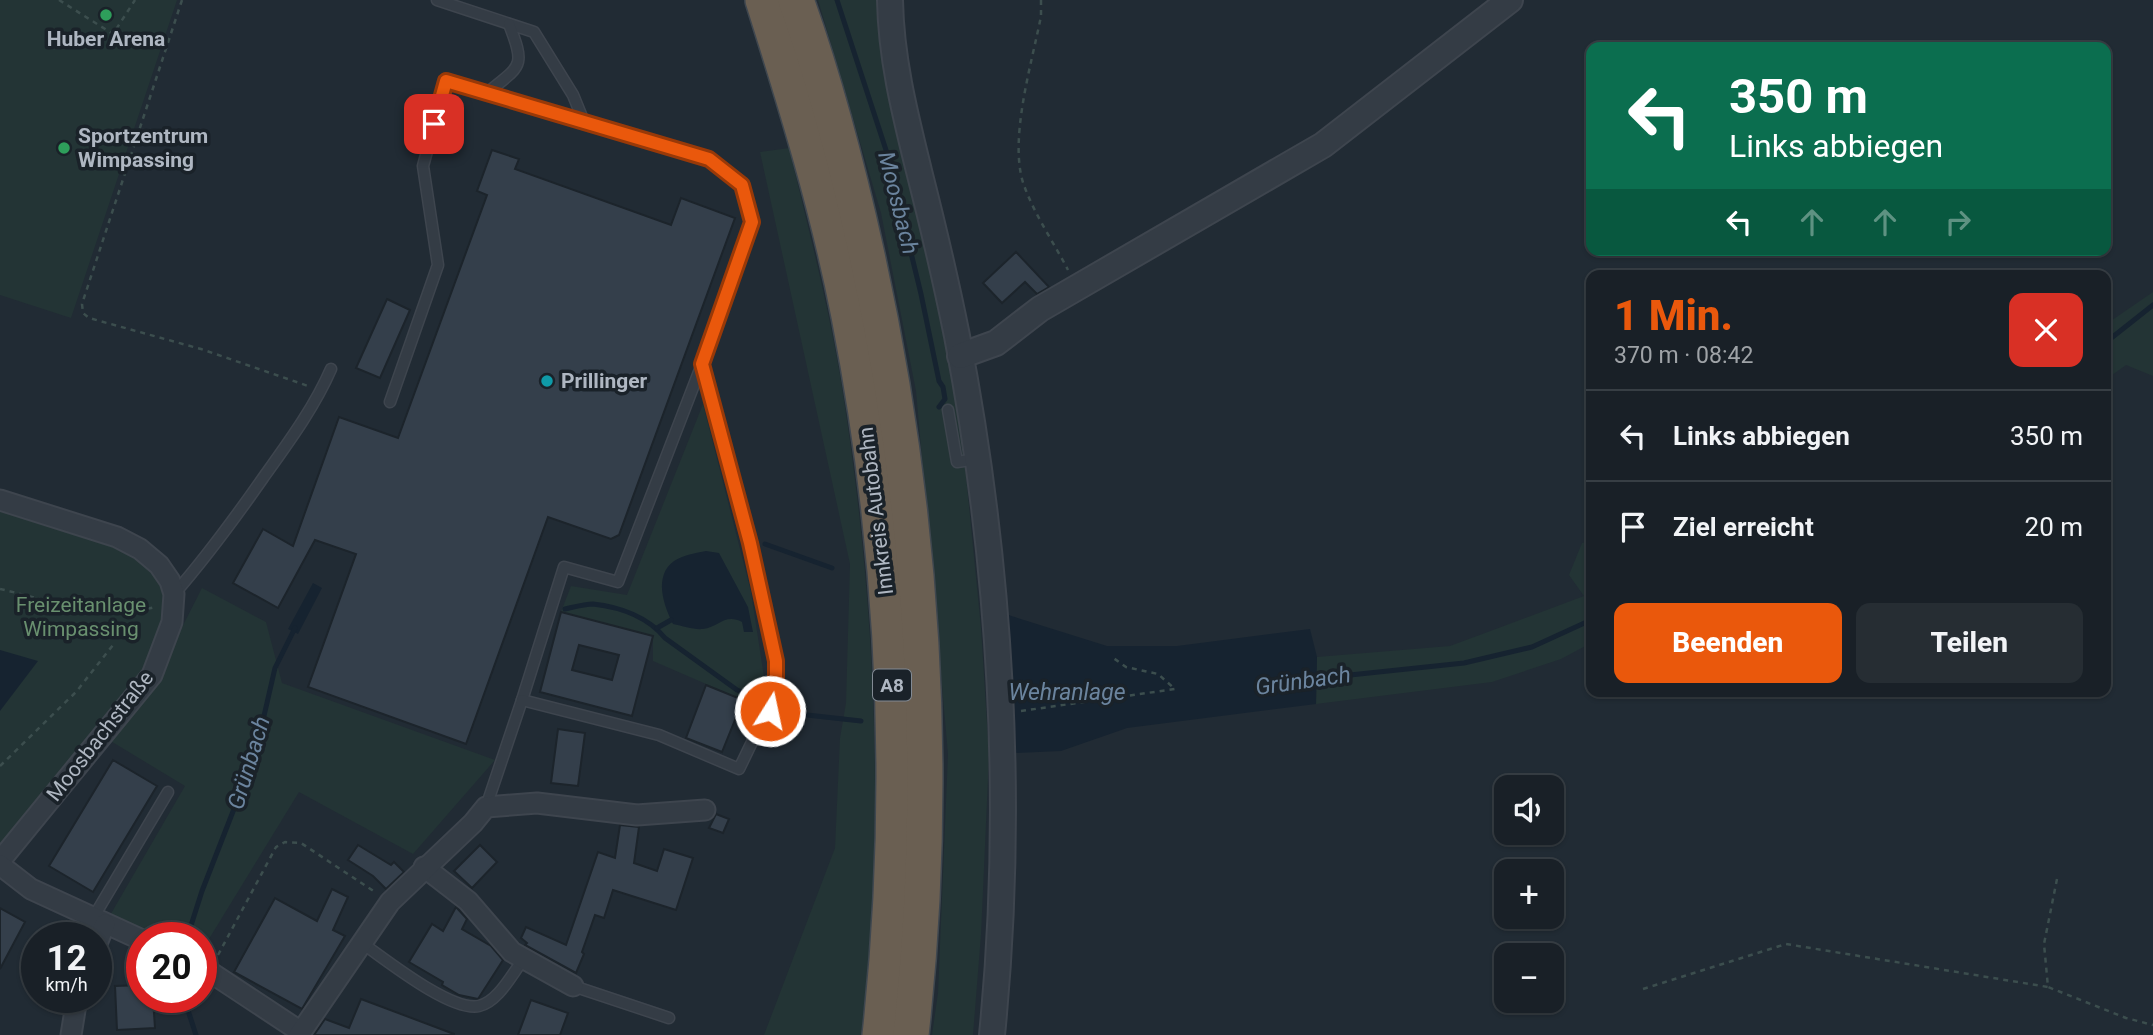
<!DOCTYPE html>
<html lang="de">
<head>
<meta charset="utf-8">
<style>
	body { margin:0; font-family:Roboto,sans-serif; background:#262d33; color:#f1f3f6; height:100vh; display:flex; flex-direction:column; font-size:26px; white-space:nowrap }
	* { box-sizing:border-box; margin:0 }
	p { font-size:23px; color:#9fa3a7 }
	.icon { flex:none; width:38px; height:38px; fill:none; stroke:currentColor; stroke-width:2; stroke-linecap:round; stroke-linejoin:round }
	.map { position:relative; flex:1; overflow:hidden }
	.drawer { position:absolute; left:1586px; top:270px; width:525px; height:427px; display:flex; flex-direction:column; background:#192027; border-radius:14px; box-shadow:0 2px 5px #0004,0 0 0 2px #373e44 }
	.drawer>* { flex:none }
	.hud { position:absolute; left:1586px; top:42px; width:525px; height:214px; border-radius:14px; box-shadow:0 2px 5px #0004,0 0 0 2px #373e44; background:#0b6e4f; color:#fff; overflow:hidden }
	.buttons { position:absolute; left:1494px; top:775px; display:grid; gap:14px }
	.buttons a { display:grid; place-items:center; width:70px; height:70px; border-radius:14px; background:#192027; box-shadow:0 2px 5px #0004,0 0 0 2px #373e44; font-size:35px }
	.speed { position:absolute; left:21px; top:922px; display:flex; gap:14px; font-size:35px; font-weight:700; text-align:center }
	.speed>* { display:grid; place-content:center; width:91px; height:91px; border-radius:50%; background:#192027; box-shadow:0 2px 5px #0004,0 0 0 2px #373e44; line-height:1 }
	.speed small { font-size:18px; font-weight:400 }
	.speed .limit { border:10px solid #d22; background:#fff; color:#111 }
	.pin { position:absolute; display:grid; place-items:center; width:60px; height:60px; color:#fff; margin:-30px; border-radius:14px; box-shadow:0 4px 10px #0006 }
	.me { position:absolute; width:77px; margin:-38px; rotate:10deg; stroke-linejoin:round; filter:drop-shadow(0 0 5px #0008) }
	.turn { display:flex; align-items:center; gap:24px; height:147px; padding:0 28px; font-size:32px }
	.turn .icon { width:91px; height:91px; stroke-width:2.5 }
	.turn b { display:block; font-size:49px; line-height:60px }
	.lanes { display:flex; align-items:center; height:66px; padding:0 28px; background:#0003; justify-content:center; gap:35px; direction:ltr }
	.lanes .off { opacity:.35 }
	.round { display:grid; place-items:center; flex:none; width:74px; height:74px; border-radius:14px; background:#262d33 }
	.overview { display:flex; align-items:center; justify-content:space-between; height:119px; padding:0 28px }
	h1 { font-size:42px; font-weight:800; line-height:52px; color:#ea580c }
	.cta { display:flex; gap:14px; margin-top:auto; padding:14px 28px }
	.cta a { flex:1; height:80px; border-radius:14px; background:#ea580c; color:#fff; font-size:28px; font-weight:800; line-height:80px; text-align:center }
	.cta a+a { background:#262d33; color:#f1f3f6 }
	ul { padding:0; list-style:none }
	li { display:flex; align-items:center; gap:21px; height:91px; padding:0 28px; border-top:2px solid #373e44 }
	li div { flex:1 }
	li b { display:block; font-size:26px }
	li em { font-style:normal }
	.map>svg:first-child { display:block }
	.green { fill:#233435 }
	.water { fill:#162330 }
	.lines { fill:none; stroke-linecap:round; stroke-linejoin:round }
	.stream { stroke:#162330; stroke-width:5 }
	.building { fill:#343f4b; stroke:#1c242b; stroke-width:2; fill-rule:evenodd }
	.service-casing { stroke:#3e454e; stroke-width:13 }
	.minor-casing { stroke:#3e454e; stroke-width:23 }
	.tertiary-casing { stroke:#3e454e; stroke-width:28 }
	.motorway-casing { stroke:#3f474f; stroke-width:38 }
	.path { stroke:#3c4e4e; stroke-width:2.5; stroke-dasharray:5 5; stroke-linecap:butt }
	.service { stroke:#343c45; stroke-width:10 }
	.minor { stroke:#343c45; stroke-width:19 }
	.tertiary { stroke:#343c45; stroke-width:24 }
	.motorway { stroke:#6a5f52; stroke-width:35 }
	.route-casing { stroke:#983908; stroke-width:18 }
	.route { stroke:#ea580c; stroke-width:12 }
	.leisure-dot { fill:#2e9e5b; stroke:#1a2229; stroke-width:2.5 }
	.culture-dot { fill:#0f9aa8; stroke:#1a2229; stroke-width:2.5 }
	.labels { text-anchor:middle; dominant-baseline:central; stroke-width:7; stroke-linejoin:round; paint-order:stroke }
	.shield { fill:#1a2229; stroke:#828a94; stroke-width:2 }
	.shield-label { font-size:19px; font-weight:bold; fill:#afb7c2 }
	.poi-label { font-size:21px; font-weight:bold; fill:#afb7c2; stroke:#1a2229; text-anchor:start }
	.street-label { font-size:21px; fill:#afb7c2; stroke:#1a2229 }
	.park-label { font-size:21px; fill:#69906f; stroke:#1a2229 }
	.water-label { font-size:23px; font-style:italic; fill:#6b849e; stroke:#1a2229 }
</style>
</head>
<body>
<div class="map">
<svg width="2153" height="1035" viewBox="0 0 2153 1035">
	<rect width="100%" height="100%" fill="#212b34"/>
	<g class="green">
		<path d="M 0,0 L 177,0 L 71,318 L 0,295 Z"/>
		<path d="M 818,0 L 879,0 L 957,384 L 981,628 L 989,756 L 981,935 L 973,1035 L 932,1035 L 938,993 L 948,754 L 916,391 L 881,213 Z"/>
		<path d="M 789,148 C 807,223 827,299 840,375 C 875,588 887,821 861,1035 L 764,1035 L 835,848 L 840,738 L 846,703 L 850,564 L 760,152 Z"/>
		<path d="M 2153,292 L 2153,376 L 2126,365 L 2105,380 L 2105,325 Z"/>
		<path d="M 703,404 L 751,592 L 766,690 L 743,700 L 653,661 L 653,636 L 561,612 L 571,586 L 627,595 Z"/>
		<path d="M 0,507 L 118,543 L 153,572 L 166,598 L 164,633 L 140,675 L 0,845 Z"/>
		<path d="M 1591,541 L 1591,643 L 1561,659 L 1492,682 L 1316,704 L 1317,657 L 1450,646 L 1584,596 L 1569,575 L 1582,543 Z"/>
		<path d="M 202,588 L 266,622 L 282,683 L 495,760 L 413,854 L 299,792 L 201,952 L 201,938 L 145,938 L 105,924 L 185,786 L 109,740 L 171,649 Z"/>
	</g>
	<g class="water">
		<path d="M 706,551 L 719,553 L 748,607 L 753,632 L 744,632 L 742,622 C 725,613 719,627 703,629 C 694,630 683,626 673,624 C 664,606 653,576 674,561 C 683,555 696,553 706,551 Z"/>
		<path d="M 313,583 L 322,588 L 298,634 L 288,629 Z"/>
		<path d="M 1005,614 L 1107,646 L 1177,646 L 1310,629 L 1317,657 L 1316,704 L 1127,728 L 1061,751 L 1014,753 L 1015,711 Z"/>
		<path d="M 0,650 L 38,661 L 0,711 Z"/>
	</g>
	<g class="lines">
		<g class="stream">
			<path d="M 837,0 L 886,150 L 921,294 L 939,381 L 943,387 L 945,399 L 939,407"/>
			<path d="M 2105,343 L 2153,305"/>
			<path d="M 765,544 L 832,568"/>
			<path d="M 565,609 C 574,607 585,604 593,604 C 620,607 648,617 665,638 L 737,690 L 798,714 L 861,721"/>
			<path d="M 657,628 L 671,620"/>
			<path d="M 1312,679 L 1464,663 L 1532,647 L 1591,620"/>
			<path d="M 187,938 L 202,891 L 255,755 L 275,668 L 295,628"/>
			<path d="M 184,998 L 196,1035"/>
		</g>
	</g>
	<g class="building">
		<path d="M 492,150 L 519,159 L 515,169 L 671,225 L 681,198 L 735,218 L 619,535 L 611,539 L 548,517 L 466,744 L 308,687 L 356,554 L 315,540 L 278,608 L 233,583 L 263,529 L 293,546 L 339,417 L 398,438 L 487,195 L 477,191 Z"/>
		<path d="M 1016,252 L 1049,287 L 1037,294 L 1025,282 L 1002,303 L 983,283 Z"/>
		<path d="M 387,299 L 410,310 L 380,378 L 356,368 Z"/>
		<path d="M 561,612 L 653,636 L 632,716 L 540,692 ZM 579,645 L 619,655 L 612,680 L 572,670 Z"/>
		<path d="M 706,685 L 743,700 L 722,752 L 686,738 Z"/>
		<path d="M 558,729 L 585,733 L 578,786 L 551,783 Z"/>
		<path d="M 113,760 L 157,786 L 93,892 L 49,866 Z"/>
		<path d="M 716,814 L 729,819 L 723,833 L 709,828 Z"/>
		<path d="M 620,825 L 639,827 L 634,863 L 657,871 L 664,849 L 693,858 L 676,910 L 613,890 L 604,918 L 595,915 L 582,952 L 584,954 L 576,973 L 525,945 L 527,943 L 521,938 L 526,927 L 566,945 L 598,852 L 615,858 Z"/>
		<path d="M 358,845 L 391,865 L 394,862 L 404,872 L 386,889 L 373,876 L 348,860 Z"/>
		<path d="M 480,845 L 497,862 L 472,888 L 454,871 Z"/>
		<path d="M 332,889 L 348,897 L 333,930 L 345,936 L 302,1009 L 234,972 L 275,898 L 317,921 Z"/>
		<path d="M 456,907 L 467,919 L 462,929 L 491,946 L 503,960 L 478,999 L 459,995 L 442,985 L 443,982 L 409,962 L 432,924 L 443,931 Z"/>
		<path d="M 0,908 L 25,922 L 0,969 Z"/>
		<path d="M 142,985 L 142,998 L 153,998 L 155,1028 L 117,1030 L 115,986 Z"/>
		<path d="M 361,999 L 454,1034 L 454,1035 L 314,1035 L 325,1019 L 349,1028 Z"/>
		<path d="M 531,1000 L 568,1013 L 560,1035 L 518,1035 Z"/>
	</g>
	<g class="lines">
		<g class="service-casing">
			<g id="service">
				<path d="M 437,0 L 534,32 L 573,95 L 584,122"/>
				<path d="M 487,93 C 521,65 526,68 509,24"/>
				<path d="M 390,402 L 438,265 L 423,166 L 446,81 L 709,159 L 742,185 L 752,222 L 702,364 L 618,582 L 564,567 L 522,700"/>
				<path d="M 948,410 L 957,462 L 977,459"/>
				<path d="M 175,593 C 207,556 235,518 263,478 C 288,443 314,408 331,369"/>
				<path d="M 486,807 L 522,700 L 659,735 L 739,769 L 753,740 L 770,711 L 776,687 L 776,661 L 749,543 L 702,364"/>
				<path d="M 93,918 L 168,792"/>
				<path d="M 362,943 C 385,959 451,1012 479,1006 C 498,1002 512,974 523,960"/>
				<path d="M 573,986 L 669,1018"/>
			</g>
		</g>
		<g class="minor-casing">
			<g id="minor">
				<path d="M 0,500 L 117,537 L 140,549 L 159,565 L 170,581 L 174,594 L 172,622 L 152,675 L 0,861"/>
				<path d="M 0,865 L 31,889 L 142,940"/>
				<path d="M 424,867 L 468,901 L 512,952 L 573,986"/>
				<path d="M 96,946 L 105,924"/>
				<path d="M 201,966 L 301,1032"/>
				<path d="M 71,1035 L 77,998"/>
				<path d="M 299,1035 L 390,902 L 473,823 L 486,807 L 537,803 L 637,815 L 705,810"/>
			</g>
		</g>
		<g class="tertiary-casing">
			<g id="tertiary">
				<path d="M 890,0 C 891,59 905,114 919,171 C 933,226 946,281 957,336 C 1001,565 1015,803 992,1035"/>
				<path d="M 960,356 L 996,343 L 1040,309 L 1323,145 L 1510,0"/>
			</g>
		</g>
		<g class="motorway-casing">
			<g id="motorway">
				<path d="M 763,0 C 796,104 828,208 849,316 C 895,552 906,796 880,1035"/>
				<path d="M 796,0 C 826,83 848,169 867,255 C 923,510 940,775 911,1035"/>
			</g>
		</g>
		<g class="path">
			<path d="M 59,0 L 113,34 L 135,0"/>
			<path d="M 182,0 L 82,304 L 83,313 L 89,318 L 201,349 L 308,386"/>
			<path d="M 1041,0 L 1041,16 C 1032,63 1007,144 1025,188 C 1036,217 1054,243 1068,270"/>
			<path d="M 0,589 C 49,600 105,621 155,607"/>
			<path d="M 1021,711 L 1175,689 L 1158,674 L 1126,667 L 1112,657"/>
			<path d="M 0,766 L 76,692 L 113,645"/>
			<path d="M 2057,879 L 2044,944 L 2048,987 L 2126,1018 L 2153,1025"/>
			<path d="M 218,955 L 276,847 L 285,842 L 301,843 L 375,892"/>
			<path d="M 1643,989 L 1786,944 L 2048,987"/>
		</g>
		<use href="#service" class="service"/>
		<use href="#minor" class="minor"/>
		<use href="#tertiary" class="tertiary"/>
		<use href="#motorway" class="motorway"/>
	</g>
	<g class="lines">
		<g class="route-casing">
			<path id="route" d="M 434,124 L 446,81 L 709,159 L 742,185 L 752,222 L 702,364 L 750,543 L 776,661 L 776,687 L 770,711"/>
		</g>
		<use href="#route" class="route"/>
	</g>
	<g class="leisure-dot">
		<circle cx="106" cy="15" r="7"/>
		<circle cx="64" cy="148" r="7"/>
	</g>
	<circle class="culture-dot" cx="547" cy="381" r="7"/>
	<g class="labels">
		<rect class="shield" x="873" y="669.5" width="38" height="31" rx="5"/>
		<g class="shield-label">
			<text x="892" y="685">A8</text>
		</g>
		<g class="poi-label">
			<text x="106" y="39" text-anchor="middle">Huber Arena</text>
			<text x="78" y="136">Sportzentrum<tspan x="78" dy="24">Wimpassing</tspan></text>
			<text x="561" y="381">Prillinger</text>
		</g>
		<g class="street-label">
			<text transform="translate(876 511) rotate(-97)">Innkreis Autobahn</text>
			<text transform="translate(100 736) rotate(-52)">Moosbachstraße</text>
		</g>
		<g class="park-label">
			<text x="81" y="605">Freizeitanlage<tspan x="81" dy="24">Wimpassing</tspan></text>
		</g>
		<g class="water-label">
			<text transform="translate(898 203) rotate(76)">Moosbach</text>
			<text transform="translate(1303 681) rotate(-8)">Grünbach</text>
			<text x="1067" y="692">Wehranlage</text>
			<text transform="translate(249 763) rotate(-73)">Grünbach</text>
		</g>
	</g>
</svg>
<div class="buttons">
<a><svg class="icon" aria-label="sound" viewBox="0 0 24 24"><path d="M4 9h4l5-4v14l-5-4H4zM17 9q2 3 0 6"/></svg></a>
<a>+</a>
<a>−</a>
</div>
<div class="speed"><div>12<small>km/h</small></div><div class="limit">20</div></div>
<div class="pin" style="left:434px;top:124px;background:#d93025"><svg class="icon" aria-label="arrive" viewBox="0 0 24 24"><path d="M6 21V4h12l-3 4 3 4H6"/></svg></div>
<svg class="me" style="left:770px;top:711px" viewBox="-20 -20 40 40"><circle r="17" fill="#ea580c" stroke="#fff" stroke-width="3"/><path d="M0-11L8 9 0 5-8 9z" fill="#fff"/></svg>
<div class="hud">
<div class="turn"><svg class="icon" aria-label="left" viewBox="0 0 24 24"><path d="M17 20v-9H6M10 6l-5 5 5 5"/></svg><div><b>350 m</b>Links abbiegen</div></div>
<div class="lanes"><svg class="icon" aria-label="left" viewBox="0 0 24 24"><path d="M17 20v-9H6M10 6l-5 5 5 5"/></svg><svg class="icon off" aria-label="ahead" viewBox="0 0 24 24"><path d="M12 20V5M6 11l6-6 6 6"/></svg><svg class="icon off" aria-label="ahead" viewBox="0 0 24 24"><path d="M12 20V5M6 11l6-6 6 6"/></svg><svg class="icon off" aria-label="right" viewBox="0 0 24 24"><path d="M7 20v-9h11M14 6l5 5-5 5"/></svg></div>
</div>
<section class="drawer">
<div class="overview"><div><h1>1 Min.</h1><p>370 m · 08:42</p></div><a class="round" style="background:#d93025;color:#fff"><svg class="icon" aria-label="close" viewBox="0 0 24 24"><path d="M6 6l12 12M18 6L6 18"/></svg></a></div>
<ul>
<li><svg class="icon" aria-label="left" viewBox="0 0 24 24"><path d="M17 20v-9H6M10 6l-5 5 5 5"/></svg><div><b>Links abbiegen</b></div><em>350 m</em></li>
<li><svg class="icon" aria-label="arrive" viewBox="0 0 24 24"><path d="M6 21V4h12l-3 4 3 4H6"/></svg><div><b>Ziel erreicht</b></div><em>20 m</em></li>
</ul>
<div class="cta"><a>Beenden</a><a>Teilen</a></div>
</section>
</div>
</body>
</html>
